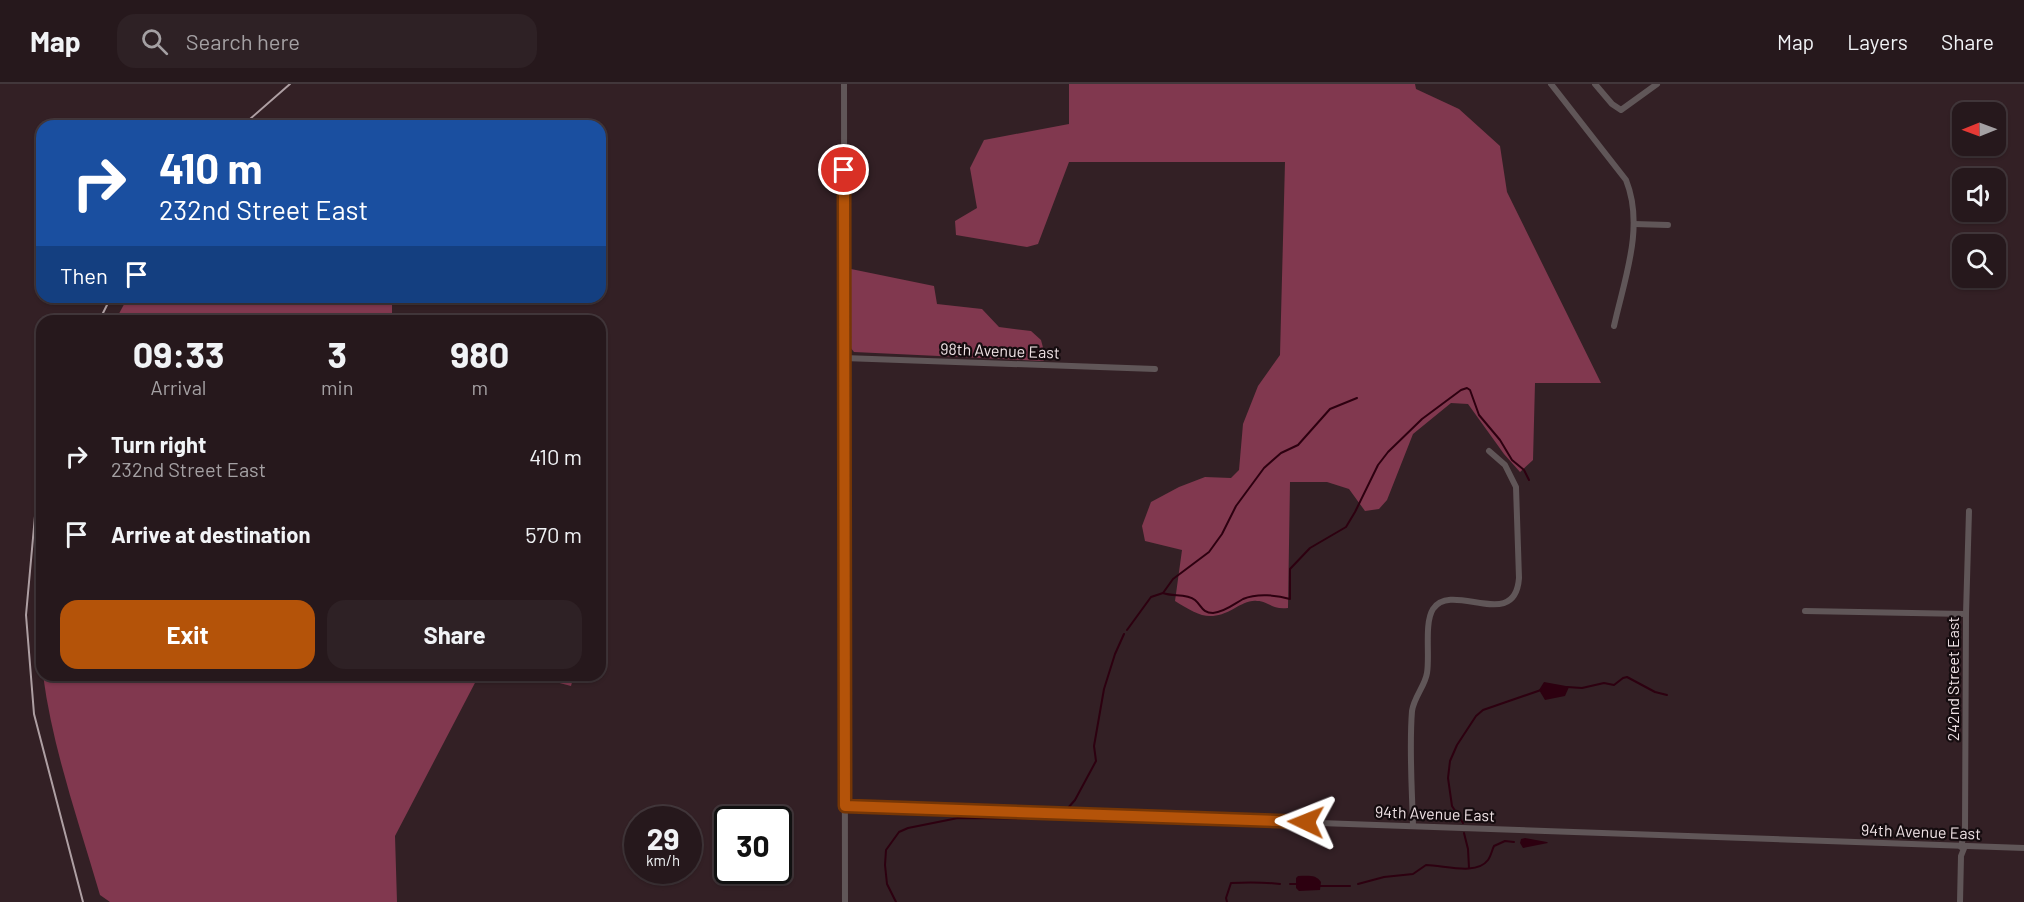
<!DOCTYPE html>
<html lang="en">
<head>
<meta charset="utf-8">
<style>
	body { margin:0; font-family:Barlow,sans-serif; background:#2e2125; color:#f1f3f6; height:100vh; display:flex; flex-direction:column; font-size:22px; white-space:nowrap }
	* { box-sizing:border-box; margin:0 }
	p { font-size:20px; color:#a4a0a3 }
	.icon { flex:none; width:33px; height:33px; fill:none; stroke:currentColor; stroke-width:2; stroke-linecap:round; stroke-linejoin:round }
	.map { position:relative; flex:1; overflow:hidden }
	.sheet { position:absolute; left:36px; top:231px; width:570px; height:366px; display:flex; flex-direction:column; background:#26181c; border-radius:18px; box-shadow:0 2px 4px #0004,0 0 0 2px #42373b }
	.sheet>* { flex:none }
	.top-card { position:absolute; left:36px; top:36px; width:570px; height:183px; border-radius:18px; box-shadow:0 2px 4px #0004,0 0 0 2px #42373b; background:#1a4fa0; color:#fff; overflow:hidden }
	.needle { width:39px; rotate:269deg }
	.fabs { position:absolute; left:1952px; top:18px; display:grid; gap:12px }
	.fabs a { display:grid; place-items:center; width:54px; height:54px; border-radius:12px; background:#26181c; box-shadow:0 2px 4px #0004,0 0 0 2px #42373b; font-size:30px }
	.speed { position:absolute; left:624px; top:722px; display:flex; gap:12px; font-size:30px; font-weight:700; text-align:center }
	.speed>* { display:grid; place-content:center; width:78px; height:78px; border-radius:50%; background:#26181c; box-shadow:0 2px 4px #0004,0 0 0 2px #42373b; line-height:1 }
	.speed small { font-size:15px; font-weight:400 }
	.speed .limit { border:3px solid #111; border-radius:9px; background:#fff; color:#111 }
	.pin { position:absolute; display:grid; place-items:center; width:51px; height:51px; color:#fff; margin:-26px; border:3px solid #fff; border-radius:50%; box-shadow:0 2px 6px #0007 }
	.me { position:absolute; width:66px; margin:-33px; rotate:272deg; stroke-linejoin:round; filter:drop-shadow(0 0 4px #0008) }
	.turn { display:flex; align-items:center; gap:21px; height:126px; padding:0 24px; font-size:27px }
	.turn .icon { width:78px; height:78px; stroke-width:2.5 }
	.turn b { display:block; font-size:42px; line-height:51px }
	.then { display:flex; align-items:center; height:57px; padding:0 24px; background:#0003; gap:12px; font-size:22px }
	.eta { display:flex; justify-content:space-evenly; align-items:center; height:102px; text-align:center }
	.eta b { font-size:36px; font-weight:700; line-height:42px }
	.button { display:flex; gap:12px; margin-top:auto; padding:12px 24px }
	.button a { flex:1; height:69px; border-radius:18px; background:#b45309; color:#fff; font-size:24px; font-weight:700; line-height:69px; text-align:center }
	.button a+a { background:#2e2125; color:#f1f3f6 }
	ul { padding:0; list-style:none }
	li { display:flex; align-items:center; gap:18px; height:78px; padding:0 24px }
	li div { flex:1 }
	li b { display:block; font-size:22px }
	li em { font-style:normal }
	header { display:flex; align-items:center; gap:36px; box-sizing:border-box; height:84px; padding:0 30px; background:#26181c; border-bottom:2px solid #42373b }
	header strong { font-size:28px }
	nav { display:flex; gap:33px; margin-inline-start:auto; font-size:21px }
	.search { width:420px; height:54px; background:#2e2125; display:flex; align-items:center; gap:15px; box-sizing:border-box; padding:0 21px; border-radius:18px; color:#a4a0a3; font-size:22px }
	.map>svg:first-child { display:block }
	.forest { fill:#81384f }
	.water { fill:#2d0010 }
	.lines { fill:none; stroke-linecap:round; stroke-linejoin:round }
	.stream { stroke:#2d0010; stroke-width:2 }
	.minor { stroke:#605658; stroke-width:6 }
	.rail { stroke:#ae9fa3; stroke-width:2 }
	.route-casing { stroke:#753606; stroke-width:15 }
	.route { stroke:#b45309; stroke-width:10 }
	.labels { text-anchor:middle; dominant-baseline:central; stroke-width:4.5; stroke-linejoin:round; paint-order:stroke }
	.street-label { font-size:16px; fill:#efe2e5; stroke:#150c0f }
</style>
</head>
<body>
<header>
<strong>Map</strong>
<div class="search"><svg class="icon" aria-label="search" viewBox="0 0 24 24"><circle cx="10" cy="10" r="6"/><path d="M15 15l6 6"/></svg>Search here</div>
<nav><a>Map</a><a>Layers</a><a>Share</a></nav>
</header>
<div class="map">
<svg width="2024" height="818" viewBox="0 0 2024 818">
	<rect width="100%" height="100%" fill="#332025"/>
	<g class="forest">
		<path d="M 1069,0 L 1415,0 L 1416,5 L 1459,25 L 1500,62 L 1507,108 L 1601,299 L 1535,299 L 1533,376 L 1520,388 L 1504,370 L 1468,320 L 1451,319 L 1413,350 L 1387,416 L 1379,425 L 1365,427 L 1349,405 L 1327,398 L 1290,398 L 1288,524 C 1271,526 1269,517 1257,517 C 1249,516 1241,521 1235,524 C 1209,539 1198,531 1175,517 L 1182,466 L 1145,457 L 1142,442 L 1151,418 L 1179,403 L 1205,393 L 1231,394 L 1239,386 L 1243,340 L 1258,302 L 1280,271 L 1285,78 L 1069,78 L 1038,160 L 1027,163 L 956,151 L 955,137 L 977,124 L 970,84 L 984,56 L 1069,40 Z"/>
		<path d="M 851,185 L 934,202 L 937,220 L 982,225 L 999,243 L 1031,247 L 1041,256 L 1046,275 L 1043,277 L 854,268 L 850,263 Z"/>
		<path d="M 128,213 L 392,213 L 392,237 L 115,237 Z"/>
		<path d="M 42,487 L 42,587 L 38,557 Z"/>
		<path d="M 43,591 L 489,591 L 477,595 L 395,752 L 397,818 L 110,818 L 100,811 C 79,739 53,666 43,591 Z"/>
		<path d="M 529,591 L 574,591 L 571,602 Z"/>
	</g>
	<g class="water">
		<path d="M 1544,598 L 1566,602 L 1569,603 L 1565,612 L 1545,616 L 1539,606 Z"/>
		<path d="M 1525,754 L 1547,758 L 1548,759 L 1523,764 L 1520,759 L 1521,755 Z"/>
		<path d="M 1298,792 C 1307,792 1316,790 1321,798 L 1320,806 L 1299,807 L 1296,804 L 1296,794 Z"/>
	</g>
	<g class="lines">
		<g class="stream">
			<path d="M 1163,509 C 1173,513 1186,509 1195,516 C 1202,522 1202,529 1213,529 C 1225,528 1234,520 1243,515 C 1257,509 1277,511 1290,515 L 1290,485 L 1310,464 L 1346,443 L 1355,428 L 1378,381 L 1388,368 L 1422,335 L 1461,306 L 1467,304 L 1470,306 L 1479,331 L 1500,356 L 1512,376 L 1524,386 L 1529,396"/>
			<path d="M 1127,546 L 1151,513 L 1163,509 L 1173,495 L 1209,468 L 1222,450 L 1236,422 L 1264,384 L 1281,369 L 1298,361 L 1330,325 L 1357,314"/>
			<path d="M 1567,603 L 1582,604 L 1604,599 L 1614,601 L 1623,594 L 1627,593 L 1655,608 L 1667,611"/>
			<path d="M 1068,724 L 1075,716 L 1096,677 L 1094,662 L 1104,605 L 1115,570 L 1124,550"/>
			<path d="M 1463,739 L 1452,722 L 1448,694 L 1450,677 L 1457,661 L 1476,632 L 1483,626 L 1541,606"/>
			<path d="M 1464,749 L 1468,765 L 1469,784"/>
			<path d="M 1290,800 L 1297,800"/>
			<path d="M 1358,800 L 1384,793 L 1413,790 L 1426,781 C 1444,781 1476,792 1488,776 C 1491,772 1492,766 1494,762 L 1505,757 L 1514,758"/>
			<path d="M 1320,802 L 1350,802"/>
			<path d="M 896,818 L 887,800 L 885,781 L 886,766 L 899,748 L 908,744 L 958,734 L 1057,735"/>
			<path d="M 1227,818 L 1226,814 L 1231,799 C 1248,798 1263,798 1280,800"/>
		</g>
		<g class="minor">
			<path d="M 844,0 L 845,818"/>
			<path d="M 1551,0 L 1626,96 C 1645,143 1624,196 1614,242"/>
			<path d="M 1595,0 L 1612,20 L 1621,26 L 1657,0"/>
			<path d="M 1634,140 L 1668,141"/>
			<path d="M 844,274 L 1155,285"/>
			<path d="M 1805,527 L 1966,530"/>
			<path d="M 845,722 L 2024,764"/>
			<path d="M 1413,742 C 1412,704 1409,665 1412,627 C 1414,613 1425,602 1427,589 C 1430,572 1424,539 1433,525 C 1452,496 1515,549 1519,494 L 1516,403 L 1505,381 L 1489,367"/>
			<path d="M 1961,763 L 1965,745 L 1966,530 L 1969,427"/>
			<path d="M 1960,818 L 1961,772 L 1965,762"/>
		</g>
		<g class="rail">
			<path d="M 242,42 L 290,0"/>
			<path d="M 99,237 L 111,213"/>
			<path d="M 42,404 L 35,432 L 26,531 L 34,630 L 83,818"/>
		</g>
	</g>
	<g class="lines">
		<g class="route-casing">
			<path id="route" d="M 844,86 L 845,722 L 1306,738"/>
		</g>
		<use href="#route" class="route"/>
	</g>
	<g class="labels">
		<g class="street-label">
			<text transform="translate(1000 266) rotate(2)">98th Avenue East</text>
			<text transform="translate(1952 595) rotate(-90)">242nd Street East</text>
			<text transform="translate(1435 729) rotate(2)">94th Avenue East</text>
			<text transform="translate(1921 747) rotate(2)">94th Avenue East</text>
		</g>
	</g>
</svg>
<div class="fabs">
<a><svg class="needle" viewBox="-14 -14 28 28"><path d="M0-13l5 13h-10z" fill="#e53935"/><path d="M0 13l5-13h-10z" fill="#a4a0a3"/></svg></a>
<a><svg class="icon" aria-label="sound" viewBox="0 0 24 24"><path d="M4 9h4l5-4v14l-5-4H4zM17 9q2 3 0 6"/></svg></a>
<a><svg class="icon" aria-label="search" viewBox="0 0 24 24"><circle cx="10" cy="10" r="6"/><path d="M15 15l6 6"/></svg></a>
</div>
<div class="speed"><div>29<small>km/h</small></div><div class="limit">30</div></div>
<div class="pin" style="left:844px;top:86px;background:#d93025"><svg class="icon" aria-label="arrive" viewBox="0 0 24 24"><path d="M6 21V4h12l-3 4 3 4H6"/></svg></div>
<svg class="me" style="left:1306px;top:738px" viewBox="-20 -20 40 40"><path d="M0-17L14 15 0 8-14 15z" fill="#b45309" stroke="#fff" stroke-width="4"/></svg>
<div class="top-card">
<div class="turn"><svg class="icon" aria-label="right" viewBox="0 0 24 24"><path d="M7 20v-9h11M14 6l5 5-5 5"/></svg><div><b>410 m</b>232nd Street East</div></div>
<div class="then">Then<svg class="icon" aria-label="arrive" viewBox="0 0 24 24"><path d="M6 21V4h12l-3 4 3 4H6"/></svg></div>
</div>
<section class="sheet">
<div class="eta">
<div><b>09:33</b><p>Arrival</p></div>
<div><b>3</b><p>min</p></div>
<div><b>980</b><p>m</p></div>
</div>
<ul>
<li><svg class="icon" aria-label="right" viewBox="0 0 24 24"><path d="M7 20v-9h11M14 6l5 5-5 5"/></svg><div><b>Turn right</b><p>232nd Street East</p></div><em>410 m</em></li>
<li><svg class="icon" aria-label="arrive" viewBox="0 0 24 24"><path d="M6 21V4h12l-3 4 3 4H6"/></svg><div><b>Arrive at destination</b></div><em>570 m</em></li>
</ul>
<div class="button"><a>Exit</a><a>Share</a></div>
</section>
</div>
</body>
</html>
